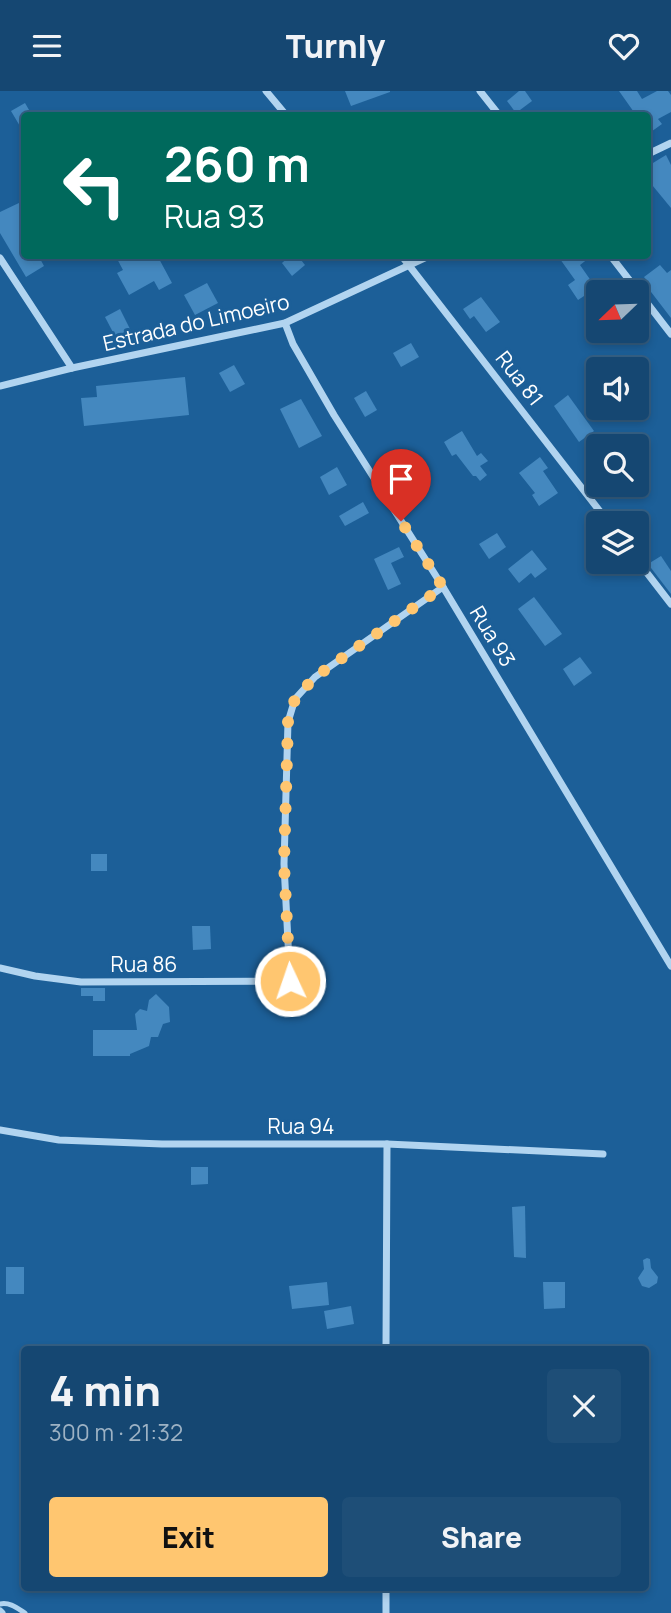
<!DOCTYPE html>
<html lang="en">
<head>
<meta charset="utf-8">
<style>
	body { margin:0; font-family:Manrope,sans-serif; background:#1e4e77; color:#f1f3f6; height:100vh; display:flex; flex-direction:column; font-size:26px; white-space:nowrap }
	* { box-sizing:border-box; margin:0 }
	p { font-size:23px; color:#9db2c4 }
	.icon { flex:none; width:38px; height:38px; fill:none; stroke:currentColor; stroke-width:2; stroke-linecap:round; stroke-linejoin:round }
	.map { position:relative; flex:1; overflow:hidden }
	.panel { position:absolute; left:21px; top:1255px; width:628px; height:245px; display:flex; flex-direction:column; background:#154772; border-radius:7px; box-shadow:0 4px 10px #0003,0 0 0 2px #345f84 }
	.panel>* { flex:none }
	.banner { position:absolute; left:21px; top:21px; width:630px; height:147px; border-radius:7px; box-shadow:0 4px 10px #0003,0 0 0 2px #345f84; background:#00695c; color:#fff; overflow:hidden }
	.needle { width:46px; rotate:247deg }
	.buttons { position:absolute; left:586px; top:189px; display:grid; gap:14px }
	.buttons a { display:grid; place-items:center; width:63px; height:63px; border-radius:7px; background:#154772; box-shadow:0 4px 10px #0003,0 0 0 2px #345f84; font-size:35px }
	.pin { position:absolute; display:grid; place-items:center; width:60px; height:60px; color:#fff; margin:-72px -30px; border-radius:50% 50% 50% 0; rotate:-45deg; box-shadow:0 0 7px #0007 }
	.pin .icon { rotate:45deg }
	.me { position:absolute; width:77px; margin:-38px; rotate:357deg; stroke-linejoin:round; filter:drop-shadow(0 0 5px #0008) }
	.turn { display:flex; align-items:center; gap:24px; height:147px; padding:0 28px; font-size:32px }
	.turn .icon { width:91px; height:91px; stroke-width:2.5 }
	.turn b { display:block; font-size:49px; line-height:60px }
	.round { display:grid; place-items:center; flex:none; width:74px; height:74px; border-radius:7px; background:#1e4e77 }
	.summary { display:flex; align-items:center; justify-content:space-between; height:119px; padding:0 28px }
	h1 { font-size:42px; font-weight:800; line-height:52px }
	.primary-button { display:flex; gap:14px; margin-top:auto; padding:14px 28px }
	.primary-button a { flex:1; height:80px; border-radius:7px; background:#ffc670; color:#111; font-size:28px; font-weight:800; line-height:80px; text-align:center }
	.primary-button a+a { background:#1e4e77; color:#f1f3f6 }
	header { display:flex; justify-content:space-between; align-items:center; height:91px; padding:0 28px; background:#154772; font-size:32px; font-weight:800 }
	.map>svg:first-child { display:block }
	.building { fill:#4488bf }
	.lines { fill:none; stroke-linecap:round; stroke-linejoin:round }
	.service { stroke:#b1d4f0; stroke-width:5 }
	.minor { stroke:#b1d4f0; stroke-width:7 }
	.route { stroke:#ffc670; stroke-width:12; stroke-dasharray:0 21.6 }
	.labels { text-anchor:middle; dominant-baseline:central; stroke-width:6; stroke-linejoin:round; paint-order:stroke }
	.street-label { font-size:21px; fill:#fff; stroke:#1c5f98 }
</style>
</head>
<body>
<header><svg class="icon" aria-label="menu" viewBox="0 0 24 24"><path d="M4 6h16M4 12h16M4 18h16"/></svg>Turnly<svg class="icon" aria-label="heart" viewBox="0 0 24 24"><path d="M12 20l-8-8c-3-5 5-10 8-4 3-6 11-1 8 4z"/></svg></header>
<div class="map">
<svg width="671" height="1522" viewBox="0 0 671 1522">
	<rect width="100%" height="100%" fill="#1c5f98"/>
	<g class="building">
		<path d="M 345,0 L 390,0 L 390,1 L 351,15 Z"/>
		<path d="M 519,0 L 525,0 L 532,10 L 516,22 L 507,10 Z"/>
		<path d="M 619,0 L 637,0 L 642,8 L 657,0 L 668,0 L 671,4 L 671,21 L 658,28 L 662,33 L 648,43 L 648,24 L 636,24 Z"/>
		<path d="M 25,12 L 32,24 L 24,24 L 24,42 L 11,20 Z"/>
		<path d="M 666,64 L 671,74 L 671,117 L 648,89 L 648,75 Z"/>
		<path d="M 21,111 L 24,118 L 24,164 L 38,164 L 44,175 L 26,186 L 0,142 L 0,121 Z"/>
		<path d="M 115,164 L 157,164 L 172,192 L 159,199 L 154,190 L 129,204 L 117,182 L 123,179 Z"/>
		<path d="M 291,164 L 297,164 L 305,174 L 292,185 L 282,172 Z"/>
		<path d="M 565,164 L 593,164 L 580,174 L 596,197 L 578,209 L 568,194 L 575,189 L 560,168 Z"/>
		<path d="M 660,174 L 667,182 L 671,179 L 671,227 L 648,197 L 651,195 L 644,186 Z"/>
		<path d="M 207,192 L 218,212 L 195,224 L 184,204 Z"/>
		<path d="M 481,206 L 500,231 L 486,241 L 474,225 L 470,228 L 463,218 Z"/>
		<path d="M 120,218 L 131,240 L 116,247 L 105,226 Z"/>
		<path d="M 411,252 L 419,266 L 401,276 L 393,262 Z"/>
		<path d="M 234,274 L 245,293 L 230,301 L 219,282 Z"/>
		<path d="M 185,286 L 189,324 L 84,335 L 81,307 L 97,306 L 96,295 Z"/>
		<path d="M 366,300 L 377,319 L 365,326 L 354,307 Z"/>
		<path d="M 568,304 L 594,340 L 579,351 L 554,315 Z"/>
		<path d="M 301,308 L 322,345 L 299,357 L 280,318 Z"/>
		<path d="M 462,340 L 477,365 L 481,362 L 488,370 L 480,375 L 487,384 L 480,390 L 476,385 L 473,385 L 456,363 L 452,365 L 444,351 Z"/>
		<path d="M 540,366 L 548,377 L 543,380 L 558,402 L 539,415 L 532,404 L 535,402 L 519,382 Z"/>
		<path d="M 337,376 L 347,394 L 329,404 L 320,386 Z"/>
		<path d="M 363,411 L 369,422 L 345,435 L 339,425 Z"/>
		<path d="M 497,442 L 506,456 L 489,468 L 479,453 Z"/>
		<path d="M 399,456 L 404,466 L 391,472 L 401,493 L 388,499 L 374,468 Z"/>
		<path d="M 532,459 L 547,478 L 535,487 L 531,482 L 519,492 L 508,478 Z"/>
		<path d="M 661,465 L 671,480 L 671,503 L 648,473 Z"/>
		<path d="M 534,506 L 562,543 L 545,555 L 518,518 Z"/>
		<path d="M 580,566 L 592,582 L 574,595 L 563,578 Z"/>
		<rect x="91" y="763" width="16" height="17"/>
		<path d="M 192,835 L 210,835 L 211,858 L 193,859 Z"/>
		<path d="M 81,897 L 105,897 L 105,910 L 93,910 L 93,905 L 81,905 Z"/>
		<path d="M 156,903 L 169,916 L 170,931 L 163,933 L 158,946 L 151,946 L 149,955 L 130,963 L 130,965 L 93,965 L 93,939 L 137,939 L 135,923 L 140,918 L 147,920 L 149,909 Z"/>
		<path d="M 191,1076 L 208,1076 L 208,1093 L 191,1094 Z"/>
		<path d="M 525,1115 L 526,1167 L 514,1166 L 512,1116 Z"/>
		<path d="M 647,1167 L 650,1168 L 651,1177 L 658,1186 L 657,1192 L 649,1197 L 642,1195 L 638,1187 L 644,1178 L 643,1169 Z"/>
		<rect x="6" y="1176" width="18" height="27"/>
		<path d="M 327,1191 L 329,1214 L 292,1218 L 289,1195 Z"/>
		<path d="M 543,1191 L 565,1191 L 565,1217 L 544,1218 Z"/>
		<path d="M 351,1215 L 354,1233 L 327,1238 L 324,1220 Z"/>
	</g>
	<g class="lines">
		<path class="service" d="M 0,1513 C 10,1511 17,1517 25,1522"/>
		<g class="minor">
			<path d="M 266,0 L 286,24"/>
			<path d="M 480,0 L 499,24"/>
			<path d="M 648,63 L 671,52"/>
			<path d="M 401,164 L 609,432"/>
			<path d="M 610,164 L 671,243"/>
			<path d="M 0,167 L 72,277"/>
			<path d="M 285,232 L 293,253 L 334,324 L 443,496 L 671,875"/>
			<path d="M 0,295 L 72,277 L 285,232 L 431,164"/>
			<path d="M 637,469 L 671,513"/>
			<path d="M 0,877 L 35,885 L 81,891 L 290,890 L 284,773 L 288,631 L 295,608 L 315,586 L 443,496"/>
			<path d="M 0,1039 L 59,1049 L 162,1053 L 387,1053 L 603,1063"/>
			<path d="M 386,1258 L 387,1053"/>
			<path d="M 0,1520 L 2,1522"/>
			<path d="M 386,1522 L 386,1496"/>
		</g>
	</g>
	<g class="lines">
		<path class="route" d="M 290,890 L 284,773 L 288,631 L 295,608 L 315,586 L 443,496 L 401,430"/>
	</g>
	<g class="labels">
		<g class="street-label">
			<text transform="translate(196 231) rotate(-13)">Estrada do Limoeiro</text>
			<text transform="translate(520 287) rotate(52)">Rua 81</text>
			<text transform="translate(493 545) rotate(59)">Rua 93</text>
			<text x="144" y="873">Rua 86</text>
			<text x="301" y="1035">Rua 94</text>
		</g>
	</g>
</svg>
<div class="buttons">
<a><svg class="needle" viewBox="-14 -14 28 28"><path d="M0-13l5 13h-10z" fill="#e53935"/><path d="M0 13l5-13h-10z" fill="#9db2c4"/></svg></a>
<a><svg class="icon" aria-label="sound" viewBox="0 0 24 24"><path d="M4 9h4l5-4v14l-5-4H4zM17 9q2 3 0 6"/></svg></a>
<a><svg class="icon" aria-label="search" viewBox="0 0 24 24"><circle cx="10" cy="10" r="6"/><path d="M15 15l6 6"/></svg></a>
<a><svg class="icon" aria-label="layers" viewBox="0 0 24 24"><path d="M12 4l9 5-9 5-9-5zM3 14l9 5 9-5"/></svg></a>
</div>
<div class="pin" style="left:401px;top:430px;background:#d93025"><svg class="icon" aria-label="arrive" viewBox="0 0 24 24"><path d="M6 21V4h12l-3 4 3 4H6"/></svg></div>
<svg class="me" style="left:290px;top:890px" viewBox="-20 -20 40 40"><circle r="17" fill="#ffc670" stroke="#fff" stroke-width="3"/><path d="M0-11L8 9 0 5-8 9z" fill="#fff"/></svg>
<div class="banner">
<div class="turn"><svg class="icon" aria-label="left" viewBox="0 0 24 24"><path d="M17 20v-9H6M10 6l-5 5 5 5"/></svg><div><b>260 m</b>Rua 93</div></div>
</div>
<section class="panel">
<div class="summary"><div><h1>4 min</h1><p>300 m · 21:32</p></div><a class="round"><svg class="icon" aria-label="close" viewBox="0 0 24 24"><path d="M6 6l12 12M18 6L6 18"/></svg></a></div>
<div class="primary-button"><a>Exit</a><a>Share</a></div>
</section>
</div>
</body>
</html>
